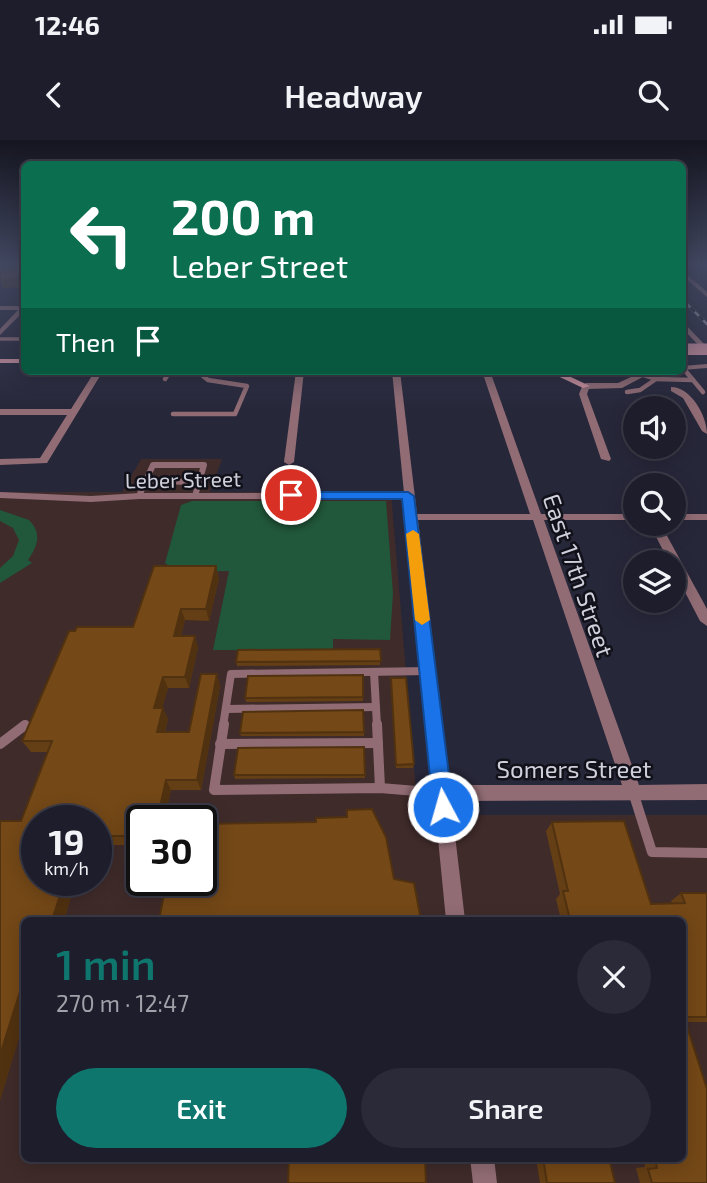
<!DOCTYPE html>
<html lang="en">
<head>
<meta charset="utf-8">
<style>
	body { margin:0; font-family:"Exo 2",sans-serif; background:#2a2a38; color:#f1f3f6; height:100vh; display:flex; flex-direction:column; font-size:26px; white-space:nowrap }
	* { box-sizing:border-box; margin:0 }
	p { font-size:23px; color:#a0a2a9 }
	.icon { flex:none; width:38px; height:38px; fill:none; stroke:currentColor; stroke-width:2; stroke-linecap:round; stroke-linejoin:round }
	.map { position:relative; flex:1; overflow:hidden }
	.side { position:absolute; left:21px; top:777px; width:665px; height:245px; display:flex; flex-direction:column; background:#1d1d2c; border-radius:10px; box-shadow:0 4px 18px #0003,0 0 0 2px #3b3b48 }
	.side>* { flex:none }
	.hud { position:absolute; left:21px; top:21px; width:665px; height:214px; border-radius:10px; box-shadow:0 4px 18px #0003,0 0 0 2px #3b3b48; background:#0b6e4f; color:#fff; overflow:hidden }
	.controls { position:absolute; left:623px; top:256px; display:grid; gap:14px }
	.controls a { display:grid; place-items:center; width:63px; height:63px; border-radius:50%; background:#1d1d2c; box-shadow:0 4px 18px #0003,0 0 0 2px #3b3b48; font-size:35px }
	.speed { position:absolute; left:21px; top:665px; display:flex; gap:14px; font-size:35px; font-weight:700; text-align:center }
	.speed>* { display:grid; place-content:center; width:91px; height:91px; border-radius:50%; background:#1d1d2c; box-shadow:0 4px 18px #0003,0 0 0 2px #3b3b48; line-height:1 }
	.speed small { font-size:18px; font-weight:400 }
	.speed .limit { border:4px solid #111; border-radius:10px; background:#fff; color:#111 }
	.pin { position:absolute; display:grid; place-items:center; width:60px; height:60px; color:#fff; margin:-30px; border:4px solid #fff; border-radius:50%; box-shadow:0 2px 7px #0007 }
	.me { position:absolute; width:77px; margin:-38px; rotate:354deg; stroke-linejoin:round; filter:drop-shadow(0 0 5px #0008) }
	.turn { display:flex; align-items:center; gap:24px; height:147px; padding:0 35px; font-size:32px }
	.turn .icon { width:91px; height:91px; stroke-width:2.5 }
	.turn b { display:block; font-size:49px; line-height:60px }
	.then { display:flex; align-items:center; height:66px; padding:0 35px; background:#0003; gap:14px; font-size:26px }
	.round { display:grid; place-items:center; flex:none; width:74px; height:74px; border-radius:37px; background:#2a2a38 }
	.summary { display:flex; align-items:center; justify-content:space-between; height:119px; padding:0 35px }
	h1 { font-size:42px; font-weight:600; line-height:52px; color:#0f766e }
	.cta { display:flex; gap:14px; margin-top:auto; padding:14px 35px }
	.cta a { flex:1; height:80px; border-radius:42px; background:#0f766e; color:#fff; font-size:28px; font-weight:600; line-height:80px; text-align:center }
	.cta a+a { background:#2a2a38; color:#f1f3f6 }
	.status { display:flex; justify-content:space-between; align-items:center; height:49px; padding:0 35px; background:#1d1d2c; direction:ltr }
	.status svg { height:19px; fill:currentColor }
	header { display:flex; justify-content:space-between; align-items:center; height:91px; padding:0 35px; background:#1d1d2c; font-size:32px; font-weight:600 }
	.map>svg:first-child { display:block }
	.education { fill:#3f2b2a; fill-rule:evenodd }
	.green { fill:#21573a }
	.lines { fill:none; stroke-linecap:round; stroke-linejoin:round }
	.service-far4 { stroke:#916c74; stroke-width:3.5 }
	.service-far3 { stroke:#916c74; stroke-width:4.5 }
	.service-far2 { stroke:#916c74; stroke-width:6 }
	.service-far1 { stroke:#916c74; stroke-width:8 }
	.service { stroke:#916c74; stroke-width:10 }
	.minor { fill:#916c74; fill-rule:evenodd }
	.tertiary { fill:#916c74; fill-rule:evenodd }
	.secondary { fill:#cc919e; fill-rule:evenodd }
	.rail-casing { stroke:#9797a6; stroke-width:2.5 }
	.rail { stroke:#11111a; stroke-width:2; stroke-dasharray:6; stroke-linecap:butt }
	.secondary-bridge { stroke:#cc919e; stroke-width:9 }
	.wall { fill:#643e14 }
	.shaded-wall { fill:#513210 }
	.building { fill:#744817; stroke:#513210; stroke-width:2 }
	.route { fill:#1a73e8; stroke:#114b97; stroke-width:2 }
	.slow { fill:#f59e0b }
	.labels { text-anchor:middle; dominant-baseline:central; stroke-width:5; stroke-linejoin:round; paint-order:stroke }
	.far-street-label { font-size:21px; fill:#d0d0dd; stroke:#11111a }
	.street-label { font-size:24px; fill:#d0d0dd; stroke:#11111a }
</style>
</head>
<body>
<div class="status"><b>12:46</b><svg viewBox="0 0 49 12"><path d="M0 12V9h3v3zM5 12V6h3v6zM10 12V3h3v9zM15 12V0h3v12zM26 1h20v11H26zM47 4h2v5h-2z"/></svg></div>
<header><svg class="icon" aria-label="back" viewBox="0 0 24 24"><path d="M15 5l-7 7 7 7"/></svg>Headway<svg class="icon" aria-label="search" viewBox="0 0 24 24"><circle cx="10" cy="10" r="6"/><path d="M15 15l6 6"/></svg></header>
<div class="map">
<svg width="707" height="1043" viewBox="0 0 707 1043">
	<rect width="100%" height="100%" fill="#27273a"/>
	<path class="education" d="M 141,319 L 222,319 L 210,352 L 391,352 L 418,675 L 707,675 L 707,1043 L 0,1043 L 0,352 L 122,352 ZM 37,681 L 96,681 L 96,740 L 37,740 ZM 142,681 L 201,681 L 201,740 L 142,740 ZM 24,780 L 682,780 L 682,1018 L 24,1018 Z"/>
	<g class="green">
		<path d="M 192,361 L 386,361 L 393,453 L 390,500 L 333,499 L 333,511 L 213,510 L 229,431 L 178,432 L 165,423 L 181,365 Z"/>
		<path d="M 0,370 L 29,380 C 42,393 38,406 28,420 L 32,423 L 0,443 L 0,428 L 13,416 L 19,400 L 13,388 L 0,381 Z"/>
	</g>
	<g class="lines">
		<g class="service-far4">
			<path d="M 682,133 L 695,144"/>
			<path d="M 0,199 L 24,199"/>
		</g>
		<g class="service-far3">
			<path d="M 641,234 L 656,239 L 693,240 L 683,228"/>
			<path d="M 165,239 L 170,231"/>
			<path d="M 693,240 L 703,252"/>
			<path d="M 627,252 L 640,250 L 656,239"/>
			<path d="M 173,274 L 235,274 L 247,246 L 208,240 L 203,236 L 206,231"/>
		</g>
		<g class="service-far2">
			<path d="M 146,341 L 199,342"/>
			<path d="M 0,355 L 91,359 L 139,356 L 408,356"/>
			<path d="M 139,356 L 153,325 L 204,325 L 195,356"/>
		</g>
		<g class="service-far1">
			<path d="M 374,532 L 377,586"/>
			<path d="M 226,569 L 376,567"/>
			<path d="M 223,586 L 231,534 L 428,531"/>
		</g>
		<g class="service">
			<path d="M 224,584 L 214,650 L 380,648 L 441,653"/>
			<path d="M 377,584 L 380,648"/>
			<path d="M 0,604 L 25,585"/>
			<path d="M 220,604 L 378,603"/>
			<path d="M 633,652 L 652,712 L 707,713"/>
		</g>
		<g class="minor">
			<path d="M 693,143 L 697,143 L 707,152 L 707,157 L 693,145 Z"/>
			<path d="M 0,166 L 24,166 L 24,171 L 0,195 L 0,189 L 18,170 L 0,170 Z"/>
			<path d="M 95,231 L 103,231 L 47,323 L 0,325 L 0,319 L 40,318 L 67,275 L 0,275 L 0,269 L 71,269 Z"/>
			<path d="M 296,231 L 304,231 L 294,322 L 289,325 L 284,322 Z"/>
			<path d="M 392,231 L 400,231 L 417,374 L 530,374 L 482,231 L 490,231 L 541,374 L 635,374 L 635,380 L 544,380 L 639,645 L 707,644 L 707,660 L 451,661 L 465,780 L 446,780 ZM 418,380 L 533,380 L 622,645 L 450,645 Z"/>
			<path d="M 583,244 L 590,246 L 587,254 L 611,319 L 609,321 L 601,319 L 579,254 Z"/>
			<path d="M 671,247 C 691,247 707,276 707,294 L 702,291 L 683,258 L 671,251 Z"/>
			<rect x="674" y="374" width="33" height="6"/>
			<path d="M 649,383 L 660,383 L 707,469 L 707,486 L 700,481 L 674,431 L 674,422 L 669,422 Z"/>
			<path d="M 470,1018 L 494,1018 L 497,1043 L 473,1043 Z"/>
		</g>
		<g class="tertiary">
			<path d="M 682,181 L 707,207 L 707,214 L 682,188 Z"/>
			<path d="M 707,224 L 707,228 L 682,230 L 682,226 Z"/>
			<path d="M 644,231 L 654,231 L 622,248 L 586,249 L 582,246 L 586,243 L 618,243 Z"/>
		</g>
		<g class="secondary">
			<rect x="682" y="211" width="25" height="4"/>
			<rect x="0" y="219" width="24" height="4"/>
			<path d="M 547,231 L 558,231 L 590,246 L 583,248 Z"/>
		</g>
		<g class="rail-casing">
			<path id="rail" d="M 682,159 L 707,184"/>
		</g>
		<use href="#rail" class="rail"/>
		<path class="secondary-bridge" d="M 682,208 L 707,208"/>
	</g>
	<g class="wall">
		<path d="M 219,438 L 209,481 L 185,480 L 181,496 L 198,507 L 189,548 L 168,548 L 162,568 L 168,579 L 165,592 L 189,592 L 217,534 L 220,546 L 201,650 L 171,650 L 165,676 L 146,676 L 142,681 L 142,692 L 139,705 L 96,705 L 96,681 L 37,681 L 76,740 L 64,780 L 24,780 L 24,881 L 0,960 L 0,681 L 21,681 L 47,612 L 31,612 L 22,601 L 133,487 Z"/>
		<path d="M 380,509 L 380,525 L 237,526 L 236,522 Z"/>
		<path d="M 363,535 L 363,561 L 246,562 L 245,558 Z"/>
		<path d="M 391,538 L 414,624 L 413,628 L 396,628 Z"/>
		<path d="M 363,570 L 364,596 L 241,596 L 240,593 Z"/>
		<path d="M 364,607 L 365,638 L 235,639 L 234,635 Z"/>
		<path d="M 552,682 L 651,764 L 672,764 L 671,761 L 681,753 L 707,753 L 707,882 L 685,882 L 707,1043 L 640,1043 L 636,1028 L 645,1027 L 643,1018 L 682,1018 L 682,780 L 561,780 L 556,759 L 560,754 L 546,691 Z"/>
		<path d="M 536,1018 L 609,1018 L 615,1043 L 540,1043 Z"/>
	</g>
	<g class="shaded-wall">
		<path d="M 21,124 L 24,124 L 24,131 L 22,147 L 3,148 L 0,140 Z"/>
		<path d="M 216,426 L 219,438 L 209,481 L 206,469 Z"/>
		<path d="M 181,469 L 185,480 L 178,507 L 174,496 Z"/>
		<path d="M 195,496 L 198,507 L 189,548 L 185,537 Z"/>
		<path d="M 217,534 L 220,546 L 201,650 L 197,640 Z"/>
		<path d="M 163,537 L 168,548 L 159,579 L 154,568 Z"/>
		<path d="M 163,568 L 168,579 L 162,603 L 157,592 Z"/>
		<path d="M 166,640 L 171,650 L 165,676 L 160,667 Z"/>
		<path d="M 139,667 L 146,676 L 144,681 L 142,681 L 142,692 L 139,705 L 132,696 Z"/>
		<path d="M 65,740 L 76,740 L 64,780 L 52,780 Z"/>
		<path d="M 24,839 L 24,881 L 0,960 L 0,915 Z"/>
	</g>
	<g class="building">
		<path d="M 2,124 L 21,124 L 18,138 L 0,140 Z"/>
		<path d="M 154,426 L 216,426 L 206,469 L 181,469 L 174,496 L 195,496 L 185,537 L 163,537 L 154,568 L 163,568 L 157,592 L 189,592 L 201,534 L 217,534 L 197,640 L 166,640 L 160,667 L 139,667 L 132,696 L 96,696 L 96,681 L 37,681 L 37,740 L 65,740 L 52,780 L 24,780 L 24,839 L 0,915 L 0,681 L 21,681 L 52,601 L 22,601 L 69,491 L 75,491 L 77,487 L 133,487 Z"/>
		<path d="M 380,509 L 381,521 L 236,522 L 238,510 Z"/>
		<path d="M 363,535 L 363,557 L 245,558 L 248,536 Z"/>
		<path d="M 391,538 L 406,538 L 414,624 L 396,625 Z"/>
		<path d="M 363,570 L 364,592 L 240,593 L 243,572 Z"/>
		<path d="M 364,607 L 365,635 L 234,635 L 238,608 Z"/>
		<path d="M 372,669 L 386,697 L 394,739 L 414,743 L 421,780 L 159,780 L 167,740 L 201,740 L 201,684 L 316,682 L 316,678 L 347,677 L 347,670 Z"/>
		<path d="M 624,681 L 651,764 L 685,763 L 681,753 L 707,753 L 707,877 L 684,877 L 707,949 L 707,1043 L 652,1043 L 648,1029 L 657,1028 L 655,1018 L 682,1018 L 682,780 L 570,780 L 563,751 L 568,751 L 552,682 Z"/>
		<path d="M 289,1018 L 425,1018 L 426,1043 L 288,1043 Z"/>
		<path d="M 543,1018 L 609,1018 L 615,1043 L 547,1043 Z"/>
	</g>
	<linearGradient id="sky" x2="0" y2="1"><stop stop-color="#151520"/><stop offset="0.46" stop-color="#414760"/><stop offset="1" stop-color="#414760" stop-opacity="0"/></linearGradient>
	<rect width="707" height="270" fill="url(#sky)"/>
	<path class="route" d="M 408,352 L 414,356 L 453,667 L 450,674 L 443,676 L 436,674 L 433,667 L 402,359 L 291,359 L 285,355 L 291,352 Z"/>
	<path class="slow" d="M 413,390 L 419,394 L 430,480 L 422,485 L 415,480 L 406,394 Z"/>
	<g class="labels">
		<g class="far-street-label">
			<text transform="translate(183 339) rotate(-1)">Leber Street</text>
		</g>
		<g class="street-label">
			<text transform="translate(579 435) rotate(71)">East 17th Street</text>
			<text x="574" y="628">Somers Street</text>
		</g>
	</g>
</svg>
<div class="controls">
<a><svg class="icon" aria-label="sound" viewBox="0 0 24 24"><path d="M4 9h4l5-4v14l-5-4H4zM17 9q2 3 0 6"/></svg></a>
<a><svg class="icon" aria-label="search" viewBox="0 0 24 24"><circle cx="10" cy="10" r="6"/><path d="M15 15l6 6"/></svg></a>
<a><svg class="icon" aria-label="layers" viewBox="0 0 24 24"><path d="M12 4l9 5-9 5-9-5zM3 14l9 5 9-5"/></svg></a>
</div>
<div class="speed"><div>19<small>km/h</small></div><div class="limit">30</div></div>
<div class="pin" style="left:291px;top:355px;background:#d93025"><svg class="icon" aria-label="arrive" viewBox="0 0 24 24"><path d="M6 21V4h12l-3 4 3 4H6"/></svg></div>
<svg class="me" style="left:443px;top:667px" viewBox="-20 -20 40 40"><circle r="17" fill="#1a73e8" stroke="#fff" stroke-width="3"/><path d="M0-11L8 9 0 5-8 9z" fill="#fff"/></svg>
<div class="hud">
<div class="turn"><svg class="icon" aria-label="left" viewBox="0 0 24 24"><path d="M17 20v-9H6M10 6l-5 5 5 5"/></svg><div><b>200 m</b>Leber Street</div></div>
<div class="then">Then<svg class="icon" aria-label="arrive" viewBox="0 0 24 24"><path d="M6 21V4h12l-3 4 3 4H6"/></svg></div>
</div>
<section class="side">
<div class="summary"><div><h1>1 min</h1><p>270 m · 12:47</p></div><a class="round"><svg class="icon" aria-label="close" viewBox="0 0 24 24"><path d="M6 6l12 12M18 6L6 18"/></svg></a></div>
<div class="cta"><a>Exit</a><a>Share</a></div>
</section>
</div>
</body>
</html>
